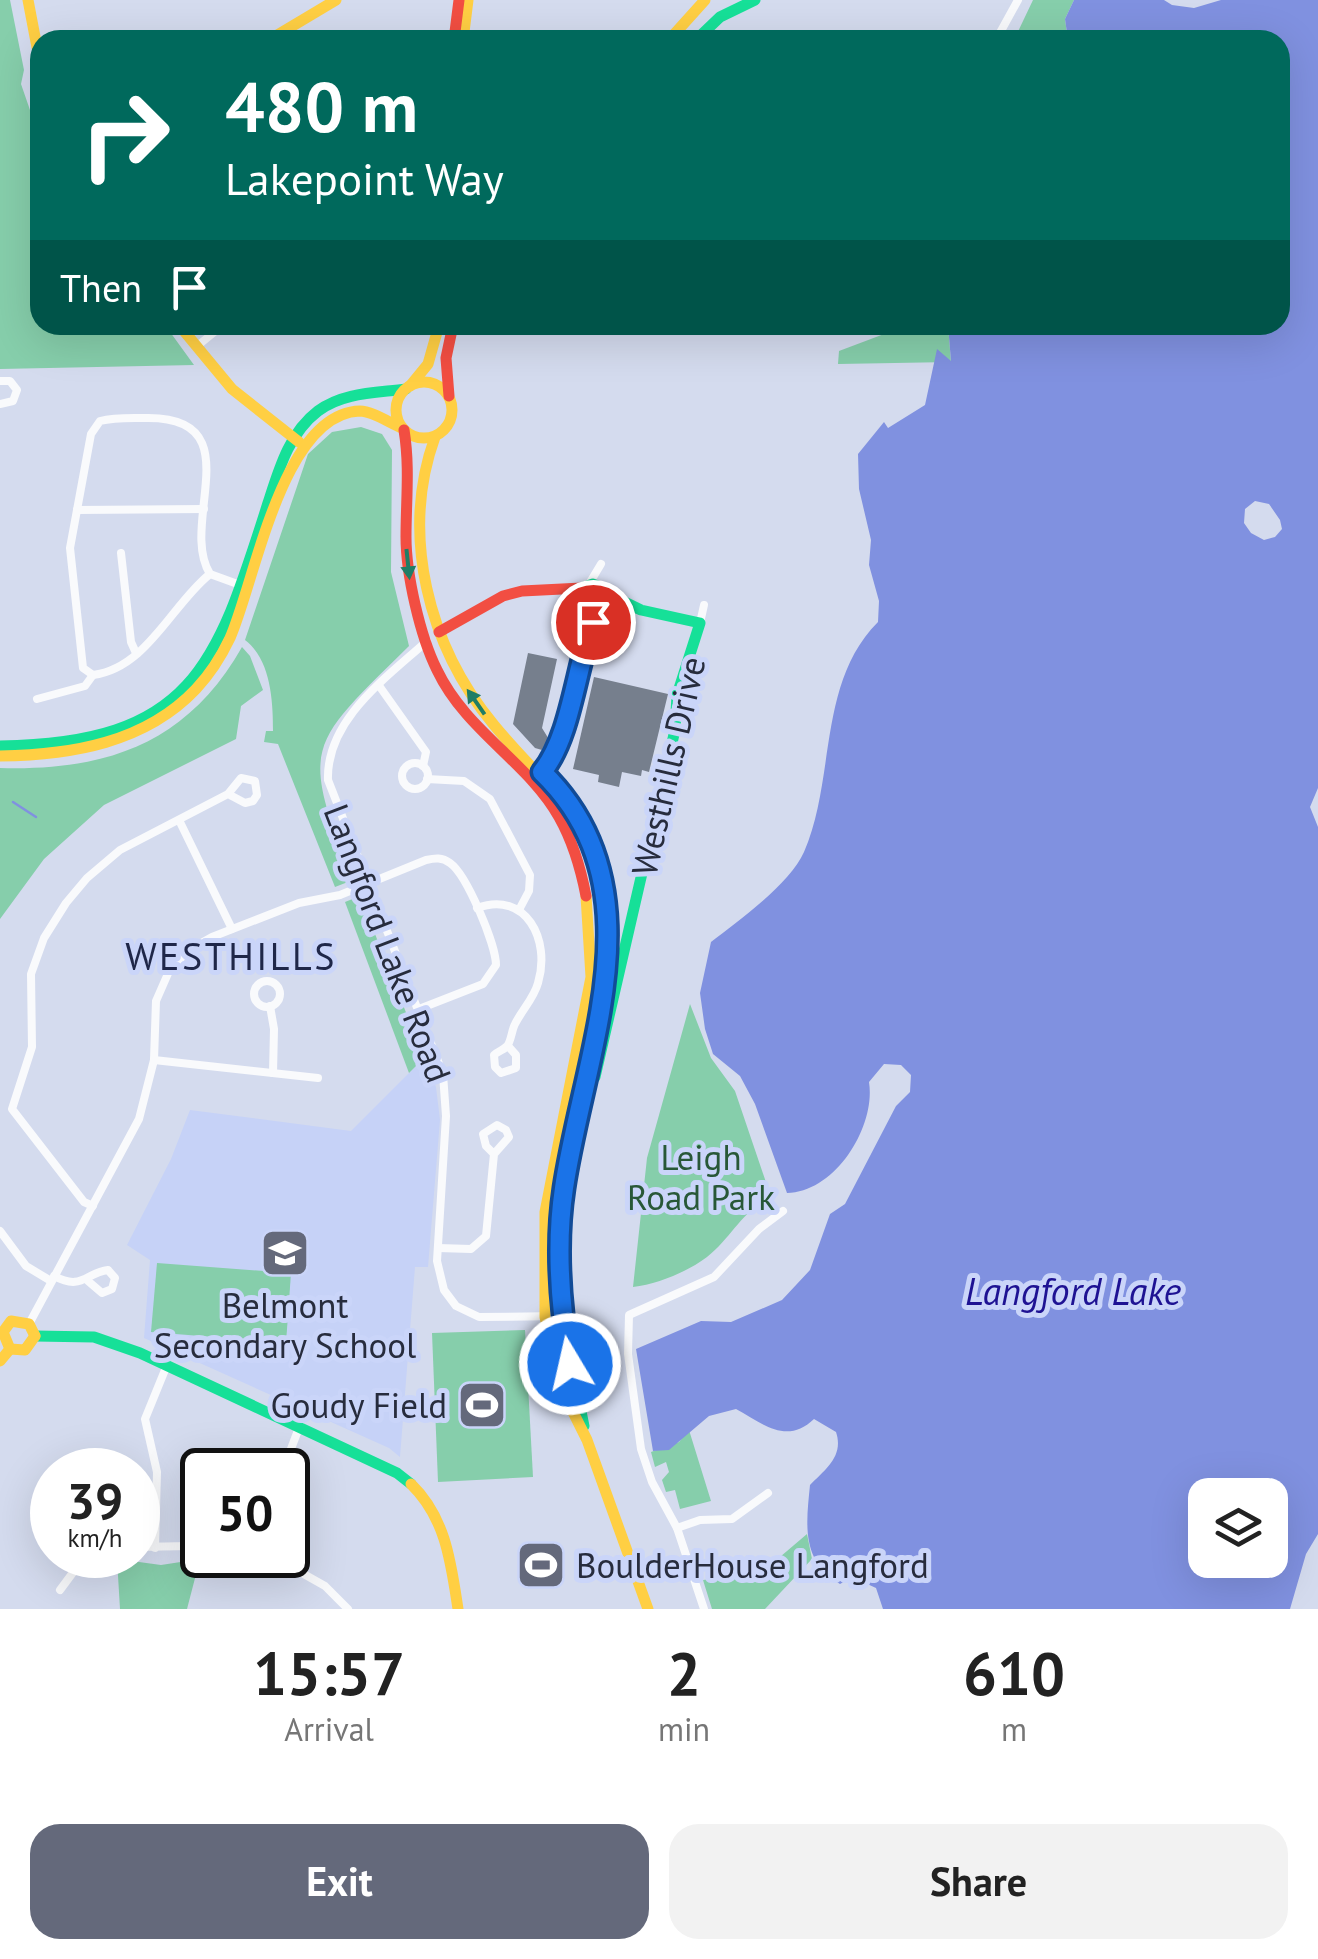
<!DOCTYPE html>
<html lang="en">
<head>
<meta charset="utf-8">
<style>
	body { margin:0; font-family:"PT Sans",sans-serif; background:#f2f2f2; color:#222; height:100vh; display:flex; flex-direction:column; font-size:38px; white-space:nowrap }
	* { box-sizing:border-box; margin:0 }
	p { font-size:32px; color:#767676 }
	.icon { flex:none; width:55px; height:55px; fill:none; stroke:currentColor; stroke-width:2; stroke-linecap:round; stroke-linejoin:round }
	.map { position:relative; height:1609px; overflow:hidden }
	.drawer { display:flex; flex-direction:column; background:#fff; flex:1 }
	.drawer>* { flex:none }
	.top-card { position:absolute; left:30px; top:30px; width:1260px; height:305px; border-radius:30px; box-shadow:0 10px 40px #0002; background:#00695c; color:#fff; overflow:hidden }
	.fabs { position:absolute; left:1188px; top:1478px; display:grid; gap:20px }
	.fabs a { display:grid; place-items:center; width:100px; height:100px; border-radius:20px; background:#fff; box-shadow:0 10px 40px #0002; font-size:50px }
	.speed { position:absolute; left:30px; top:1448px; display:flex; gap:20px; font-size:50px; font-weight:700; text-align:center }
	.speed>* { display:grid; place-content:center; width:130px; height:130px; border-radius:50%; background:#fff; box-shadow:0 10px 40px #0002; line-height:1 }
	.speed small { font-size:25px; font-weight:400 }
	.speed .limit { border:5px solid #111; border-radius:15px; background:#fff; color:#111 }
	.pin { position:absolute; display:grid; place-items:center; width:85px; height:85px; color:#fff; margin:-42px; border:5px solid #fff; border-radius:50%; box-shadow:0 2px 10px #0007 }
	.me { position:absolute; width:110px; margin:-55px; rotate:351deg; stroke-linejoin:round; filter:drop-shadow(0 0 8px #0008) }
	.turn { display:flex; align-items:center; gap:35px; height:210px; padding:0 30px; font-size:45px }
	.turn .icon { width:130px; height:130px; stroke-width:2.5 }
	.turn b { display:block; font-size:70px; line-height:85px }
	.then { display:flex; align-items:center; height:95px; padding:0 30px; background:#0003; gap:20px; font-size:38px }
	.eta { display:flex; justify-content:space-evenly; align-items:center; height:170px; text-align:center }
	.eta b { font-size:60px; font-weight:700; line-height:70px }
	.cta { display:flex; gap:20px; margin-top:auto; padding:20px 30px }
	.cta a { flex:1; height:115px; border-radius:30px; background:#64697b; color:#fff; font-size:40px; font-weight:700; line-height:115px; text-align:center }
	.cta a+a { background:#f2f2f2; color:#222 }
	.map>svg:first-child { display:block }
	.built { fill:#c6d2f7 }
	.green { fill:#86ceab }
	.water { fill:#8091e0; fill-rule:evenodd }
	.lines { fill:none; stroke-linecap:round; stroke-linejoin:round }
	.stream { stroke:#8091e0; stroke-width:2.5 }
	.building { fill:#767f8d }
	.street { stroke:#f9fafc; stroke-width:8 }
	.fast { stroke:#16e098; stroke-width:11 }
	.slow { stroke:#ffcf43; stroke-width:11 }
	.jam { stroke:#f24e42; stroke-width:11 }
	.oneway { fill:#1f7d66 }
	.route-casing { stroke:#114b97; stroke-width:25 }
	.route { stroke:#1a73e8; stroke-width:18 }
	.labels { text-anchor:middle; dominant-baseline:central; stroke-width:10; stroke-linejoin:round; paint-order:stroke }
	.street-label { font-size:35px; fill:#272c3d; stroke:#cad5f9 }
	.park-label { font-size:35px; fill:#285837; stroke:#cad5f9 }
	.poi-label { font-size:35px; fill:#272c3d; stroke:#cad5f9 }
	.neighbourhood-label { font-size:38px; letter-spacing:2.5px; fill:#1f2749; stroke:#cad5f9 }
	.water-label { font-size:38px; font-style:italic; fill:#1e1293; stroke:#cad5f9 }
</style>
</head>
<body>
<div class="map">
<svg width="1318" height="1609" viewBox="0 0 1318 1609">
	<rect width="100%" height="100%" fill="#d4dbee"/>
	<path class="built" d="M 424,1058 L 436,1087 L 440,1120 L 428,1267 L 415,1267 L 400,1457 L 389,1448 L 144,1338 L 150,1260 L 127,1245 L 171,1159 L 190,1110 L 351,1131 Z"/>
	<g class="green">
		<path d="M 0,0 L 10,0 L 24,70 L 21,84 L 40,139 L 40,325 L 165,325 L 194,365 L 0,369 Z"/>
		<path d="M 1033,0 L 1074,0 L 1065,19 L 1068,40 L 1014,40 Z"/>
		<path d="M 908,325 L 948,325 L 951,362 L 838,364 L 839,351 Z"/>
		<path d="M 361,427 L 382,434 L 392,450 L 391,572 L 409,646 C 308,746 299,744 353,880 L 335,887 L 278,744 L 264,742 L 266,731 L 273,731 C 273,701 271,660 245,640 L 308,454 L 332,432 Z"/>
		<path d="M 242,647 L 250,656 L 263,690 L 241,706 L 236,739 L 104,805 L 44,859 L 0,919 L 0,768 C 106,771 187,744 242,647 Z"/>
		<path d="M 360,896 L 424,1058 L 409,1073 L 345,902 Z"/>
		<path d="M 690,1004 L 711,1058 L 735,1091 L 771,1197 C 740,1213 732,1237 707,1257 C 687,1272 658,1284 633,1287 L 647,1158 Z"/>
		<path d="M 157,1263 L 291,1273 L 286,1343 L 151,1332 Z"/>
		<path d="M 525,1330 L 533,1477 L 438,1482 L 432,1333 Z"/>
		<path d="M 689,1430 L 711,1501 L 680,1509 L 675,1490 L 666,1492 L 662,1480 L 669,1472 L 666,1462 L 655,1467 L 651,1452 L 679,1442 Z"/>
		<path d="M 807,1534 L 812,1559 L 765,1609 L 712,1609 L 703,1580 L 761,1573 Z"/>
		<path d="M 117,1559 L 161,1565 L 200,1559 L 187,1609 L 120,1609 Z"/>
	</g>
	<path class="water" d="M 1074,0 L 1164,0 L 1172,5 L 1194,8 L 1221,0 L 1318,0 L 1318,788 L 1310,807 L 1318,827 L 1318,1534 L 1306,1554 L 1290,1609 L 883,1609 L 876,1588 L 852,1577 L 840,1584 C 801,1561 806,1525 810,1485 C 826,1469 844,1456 836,1432 L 814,1419 C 787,1445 763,1424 736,1409 L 709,1416 L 669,1450 L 653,1451 L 636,1349 L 701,1321 L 731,1322 L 782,1300 L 810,1270 L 830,1214 L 845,1204 L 896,1106 L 910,1092 L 911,1075 L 901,1065 L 884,1064 L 869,1082 C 876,1126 836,1192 787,1193 L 755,1104 L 740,1076 L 713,1054 L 705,1029 L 700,993 L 711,942 C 738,921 790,884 804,852 C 836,779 817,683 878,622 L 879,601 L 869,565 L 871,540 L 859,489 L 858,454 L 884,422 L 888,428 L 925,405 L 937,349 L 951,361 L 948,325 L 1280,325 L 1280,40 L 1068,40 L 1065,19 ZM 1255,501 L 1269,504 L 1280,520 L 1282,529 L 1275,537 L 1264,540 L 1251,533 L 1244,523 L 1245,509 ZM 1205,1495 L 1270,1495 L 1270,1560 L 1205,1560 Z"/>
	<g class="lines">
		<path class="stream" d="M 13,802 L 36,817"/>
	</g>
	<g class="building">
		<path d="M 528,653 L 557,659 L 542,728 L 550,741 L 542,750 L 535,748 L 513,724 Z"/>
		<path d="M 594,677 L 668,694 L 649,772 L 642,770 L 641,776 L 622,772 L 619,787 L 598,782 L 599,775 L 573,769 Z"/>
		<path d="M 530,1545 L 553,1546 L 552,1585 L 529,1584 Z"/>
	</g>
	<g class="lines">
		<g class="street">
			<path d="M 996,40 L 1018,0"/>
			<path d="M 196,347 L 223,325"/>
			<path d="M 0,381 L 10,381 L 17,390 L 13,401 L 0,404"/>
			<path d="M 77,510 L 204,509"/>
			<path d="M 121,553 L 131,642 L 136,653"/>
			<path d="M 210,574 C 172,604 147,668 93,675 L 83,668 L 70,548 L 91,434 L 100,421 C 115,417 131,418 147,418 C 253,417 178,523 210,574 L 243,586"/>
			<path d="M 589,584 L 601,564"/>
			<path d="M 700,623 L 704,605"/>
			<path d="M 427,641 C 386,678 326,720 328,780 L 443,1074 L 446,1116 L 437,1261 L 444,1290 L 456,1306 L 479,1317 L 562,1316"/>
			<path d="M 380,687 L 426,752 L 423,766"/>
			<path d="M 37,699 L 85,686 L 93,675"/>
			<circle cx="415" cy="776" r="13"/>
			<path d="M 539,777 C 568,742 588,657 582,611"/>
			<path d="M 427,779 L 464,781 L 490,799 L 530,875 L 529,891 L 520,908"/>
			<path d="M 179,820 L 232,929"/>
			<path d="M 477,908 C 526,890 551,940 538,983 C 534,998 522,1010 515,1024 C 512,1029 511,1042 507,1046 C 504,1050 498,1051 494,1055 L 495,1067 L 501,1073 L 516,1068 L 516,1055 L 508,1046"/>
			<circle cx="267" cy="994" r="13"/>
			<path d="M 270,1006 L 274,1029 L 273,1073"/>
			<path d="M 154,1060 L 318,1078"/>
			<path d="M 93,1206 L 84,1202 L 12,1109 L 32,1047 L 31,974 L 44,938 L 66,903 L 87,878 L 120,850 L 228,794 L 241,778 L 255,781 L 257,795 L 253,801 L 245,803 L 228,794"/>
			<path d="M 0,1231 L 26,1266 L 51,1281"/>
			<path d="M 438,1248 L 471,1249 L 486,1236 L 494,1154 L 509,1137 L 506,1130 L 497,1125 L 483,1134 L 486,1146 L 494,1154"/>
			<path d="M 54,1276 C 82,1291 85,1273 108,1270 L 115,1278 L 112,1289 L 102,1293 L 88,1281"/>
			<path d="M 29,1324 L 139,1119 L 154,1060 L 156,1001 L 170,969 L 189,950 L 212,937 L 299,903 L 340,895 L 426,860 C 435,858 442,857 450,863 C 467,875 496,945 496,965 L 483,984 L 419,1009"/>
			<path d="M 283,1470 L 300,1425"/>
			<path d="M 677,1528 L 700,1520 L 732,1519 L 768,1493"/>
			<path d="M 138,1547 L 190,1546"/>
			<path d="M 155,1548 L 157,1472 L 145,1419 L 167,1365"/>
			<path d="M 270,1555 L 325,1586 L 348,1609"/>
			<path d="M 60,1590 L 86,1555"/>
			<path d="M 704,1609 L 677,1528 L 652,1482 L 641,1449 L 628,1354 L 629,1315 L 714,1277 L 759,1229 L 783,1211"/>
		</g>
		<g class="fast">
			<path d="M 696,40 L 720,17 L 755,0"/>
			<path d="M 604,611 L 609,598 L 603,588 L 593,584 L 582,588 L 578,603 L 586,614 L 632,609"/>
			<path d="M 0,746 C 193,743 216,667 268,503 C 279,469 289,433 318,411 C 343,392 377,393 406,389"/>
			<path d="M 595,1077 L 675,730 L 677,695 L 700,623 L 641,610 L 608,594"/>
			<path d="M 35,1336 L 94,1337 L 140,1353 L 397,1473 L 411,1484"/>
			<path d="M 584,1426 C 568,1349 553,1270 563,1190 C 577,1093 610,1003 604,903"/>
		</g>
		<g class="slow">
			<path d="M 28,0 L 40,63"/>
			<path d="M 269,40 L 336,0"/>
			<path d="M 463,40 L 468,0"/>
			<path d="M 669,40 L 705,0"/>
			<path d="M 179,325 L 232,389 L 299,442"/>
			<circle cx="424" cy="410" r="28"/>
			<path d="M 410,386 L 428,364 L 439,325"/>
			<path d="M 435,437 C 400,534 428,646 494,725 C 550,793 589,808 604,903"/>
			<path d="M 0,756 C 71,755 145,743 196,689 C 210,674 221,657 230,638 C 255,582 282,413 360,411 C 372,411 390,423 402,428"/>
			<path d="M 586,896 L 591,977 L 545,1212 L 545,1317 L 561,1388 L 587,1440 L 648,1609"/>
			<path d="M 10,1349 L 3,1332 L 11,1321 L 29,1324 L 35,1336"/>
			<path d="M 10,1349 L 25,1350 L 35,1336"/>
			<path d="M 0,1361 L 10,1349"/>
			<path d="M 411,1484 C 446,1518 451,1563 458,1609"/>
		</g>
		<g class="jam">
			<path d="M 454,40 L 459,0"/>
			<path d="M 449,396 L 446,358 L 453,325"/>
			<path d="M 404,430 C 410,467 406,500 406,537 C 406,574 420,636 437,670 C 466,731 528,762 559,817 C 572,840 581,870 586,896"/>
			<path d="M 439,632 L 503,596 L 522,591 L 582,588"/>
		</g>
	</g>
	<defs><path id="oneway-solid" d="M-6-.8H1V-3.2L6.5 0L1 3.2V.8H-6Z" transform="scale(2.5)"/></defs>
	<g class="oneway">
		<use href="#oneway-solid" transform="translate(408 564) rotate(84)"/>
		<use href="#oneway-solid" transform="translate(476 702) rotate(-125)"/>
	</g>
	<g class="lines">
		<g class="route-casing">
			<path id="route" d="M 570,1364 C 560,1306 555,1247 564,1188 C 584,1052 662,888 542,772 C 571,737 576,667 593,622"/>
		</g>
		<use href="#route" class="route"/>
	</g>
	<defs>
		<g id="school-square" transform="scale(2.5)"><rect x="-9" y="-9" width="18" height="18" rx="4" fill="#64697b" stroke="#cad5f9"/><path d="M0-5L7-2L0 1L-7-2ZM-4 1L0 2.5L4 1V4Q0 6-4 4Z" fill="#fff"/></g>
		<g id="stadium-square" transform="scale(2.5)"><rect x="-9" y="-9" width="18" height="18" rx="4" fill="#64697b" stroke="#cad5f9"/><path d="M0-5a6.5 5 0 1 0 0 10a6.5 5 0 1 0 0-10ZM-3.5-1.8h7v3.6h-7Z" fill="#fff"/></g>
	</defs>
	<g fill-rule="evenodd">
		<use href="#school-square" x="285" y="1253"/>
		<use href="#stadium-square" x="482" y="1405"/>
		<use href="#stadium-square" x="541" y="1565"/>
	</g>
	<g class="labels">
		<g class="street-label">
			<text transform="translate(668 766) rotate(-77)">Westhills Drive</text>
			<text transform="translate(388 943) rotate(69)">Langford Lake Road</text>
		</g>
		<g class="park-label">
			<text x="701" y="1157">Leigh<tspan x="701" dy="40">Road Park</tspan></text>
		</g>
		<g class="poi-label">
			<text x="285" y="1305">Belmont<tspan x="285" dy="40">Secondary School</tspan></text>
			<text x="447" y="1405" text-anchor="end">Goudy Field</text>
			<text x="576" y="1565" text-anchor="start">BoulderHouse Langford</text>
		</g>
		<g class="neighbourhood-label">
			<text x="231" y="955">WESTHILLS</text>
		</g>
		<g class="water-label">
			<text x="1073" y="1290">Langford Lake</text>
		</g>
	</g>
</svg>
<div class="fabs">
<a><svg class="icon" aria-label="layers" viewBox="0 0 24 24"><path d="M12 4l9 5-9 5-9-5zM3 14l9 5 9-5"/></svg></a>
</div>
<div class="speed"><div>39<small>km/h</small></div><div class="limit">50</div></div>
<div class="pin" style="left:593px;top:622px;background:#d93025"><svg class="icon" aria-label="arrive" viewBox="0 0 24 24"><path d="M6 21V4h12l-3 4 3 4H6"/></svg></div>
<svg class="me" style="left:570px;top:1364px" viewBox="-20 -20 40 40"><circle r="17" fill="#1a73e8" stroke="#fff" stroke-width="3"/><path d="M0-11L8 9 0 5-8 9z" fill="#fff"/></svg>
<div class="top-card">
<div class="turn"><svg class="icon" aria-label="right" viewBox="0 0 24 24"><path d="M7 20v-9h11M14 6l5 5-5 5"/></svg><div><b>480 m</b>Lakepoint Way</div></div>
<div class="then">Then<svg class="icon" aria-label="arrive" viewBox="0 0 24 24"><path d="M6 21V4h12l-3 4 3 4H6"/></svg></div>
</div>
</div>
<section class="drawer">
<div class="eta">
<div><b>15:57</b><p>Arrival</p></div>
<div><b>2</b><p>min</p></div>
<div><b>610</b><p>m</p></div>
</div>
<div class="cta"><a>Exit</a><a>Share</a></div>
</section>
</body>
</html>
